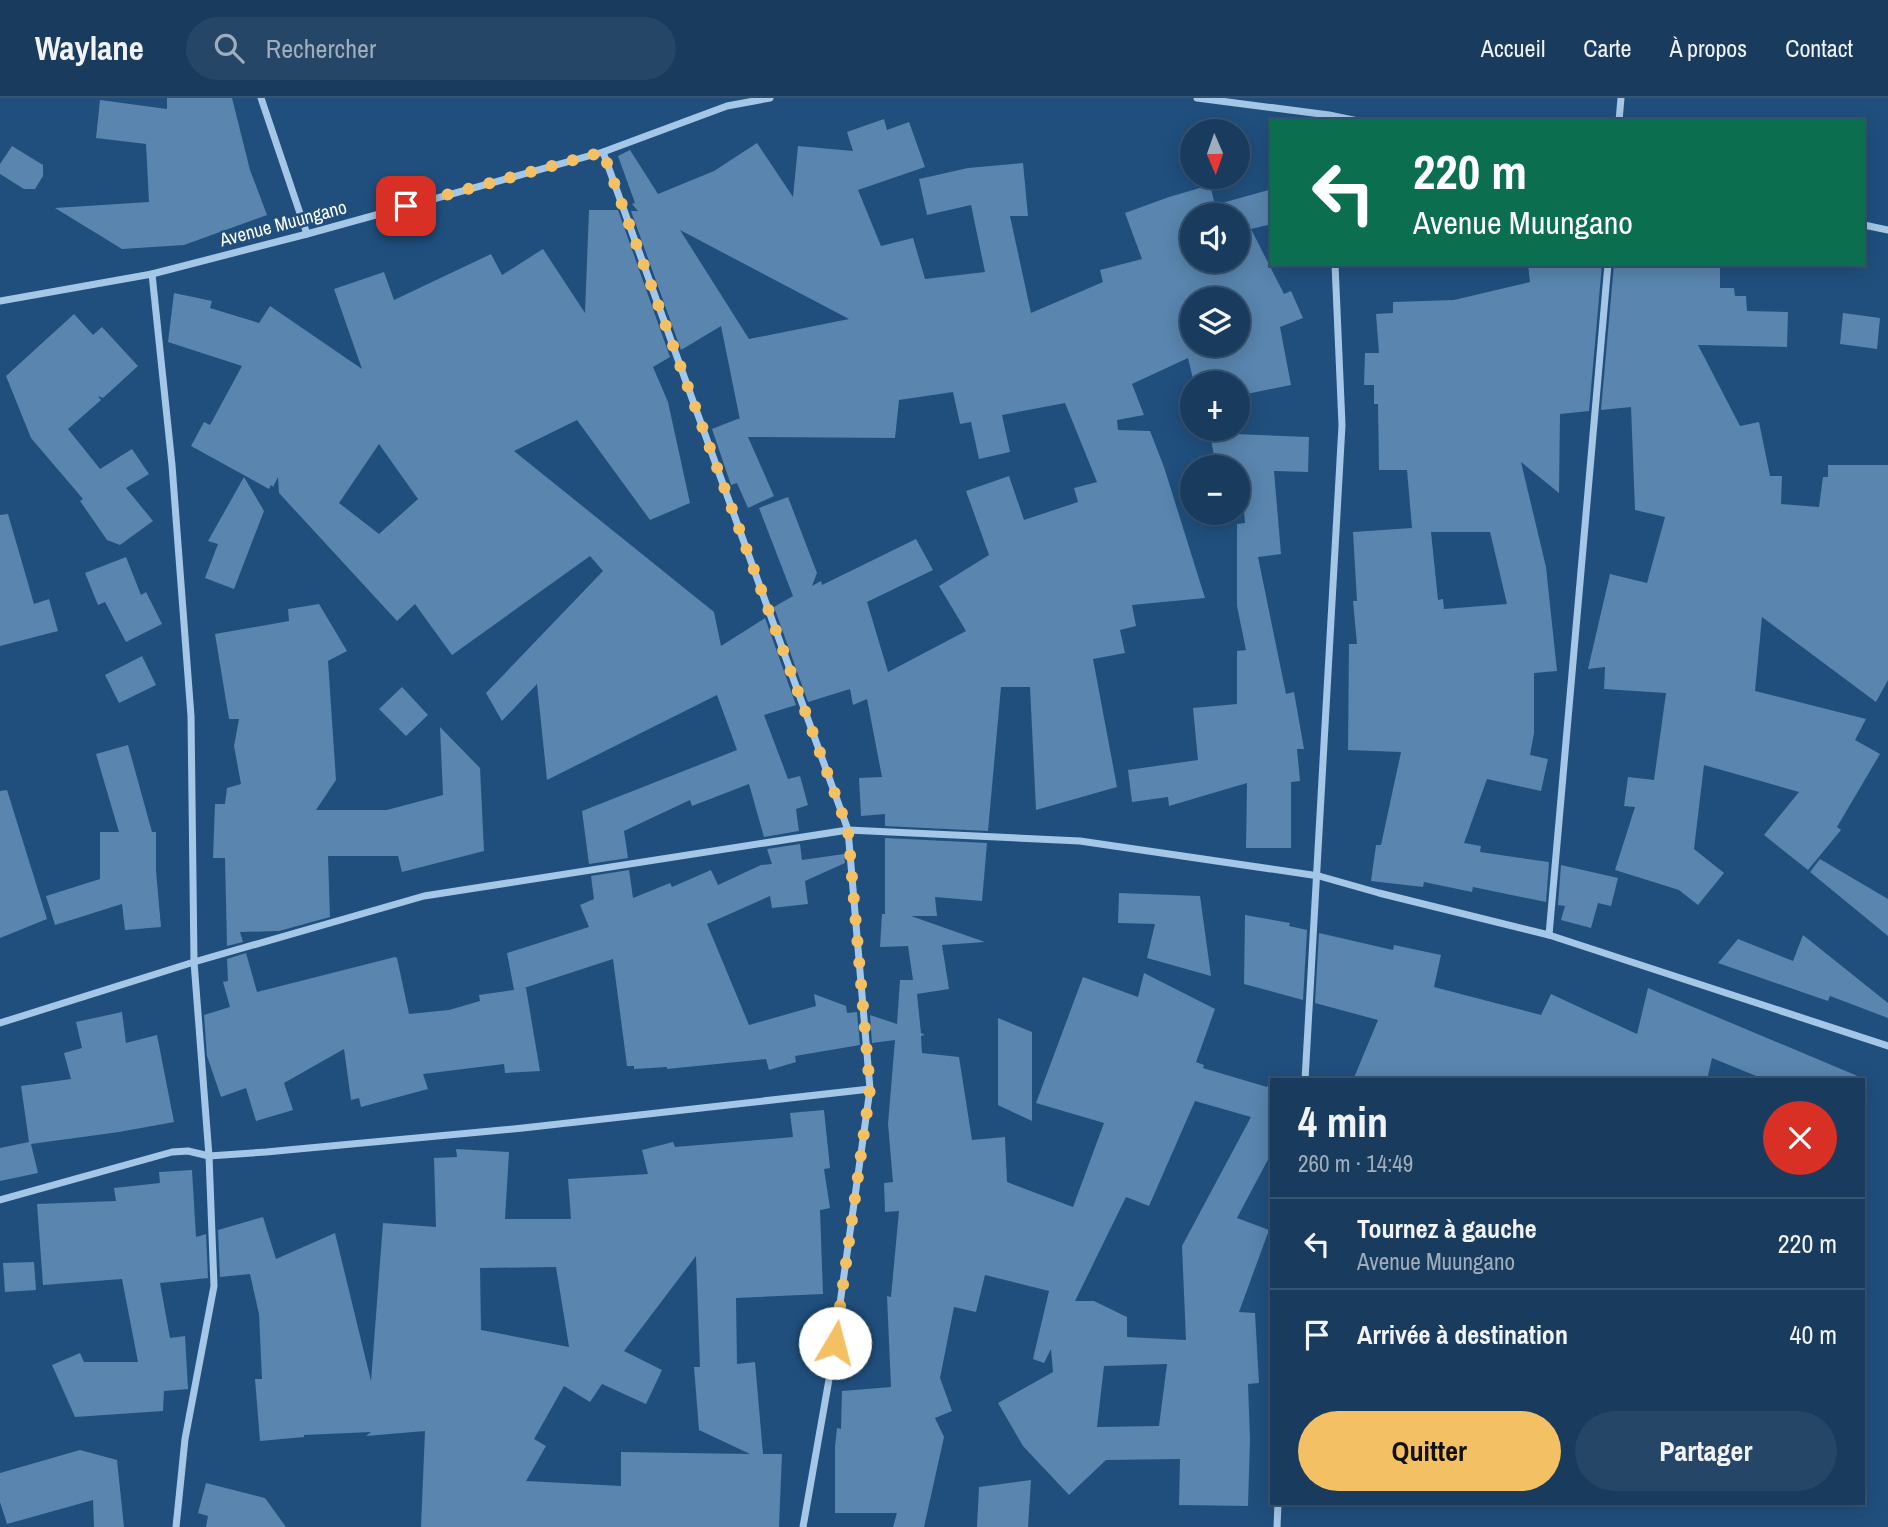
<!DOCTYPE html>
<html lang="fr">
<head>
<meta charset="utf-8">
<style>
	body { margin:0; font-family:"Archivo Narrow",sans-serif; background:#254667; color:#f1f3f6; height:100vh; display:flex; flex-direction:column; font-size:26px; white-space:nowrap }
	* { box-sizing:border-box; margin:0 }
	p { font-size:23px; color:#9fadbc }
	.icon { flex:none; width:38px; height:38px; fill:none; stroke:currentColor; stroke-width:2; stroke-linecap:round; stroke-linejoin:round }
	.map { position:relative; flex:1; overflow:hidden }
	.sheet { position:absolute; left:1270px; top:980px; width:595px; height:427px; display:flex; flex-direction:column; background:#183b5e; border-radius:0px; box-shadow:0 4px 18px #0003,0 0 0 2px #365573 }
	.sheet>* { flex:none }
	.guide { position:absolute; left:1270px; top:21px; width:595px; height:147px; border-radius:0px; box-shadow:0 4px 18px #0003,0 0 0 2px #365573; background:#0b6e4f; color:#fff; overflow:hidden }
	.needle { width:46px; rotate:178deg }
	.controls { position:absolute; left:1180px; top:21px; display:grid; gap:14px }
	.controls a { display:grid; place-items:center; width:70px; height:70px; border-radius:50%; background:#183b5e; box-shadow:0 4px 18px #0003,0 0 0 2px #365573; font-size:35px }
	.pin { position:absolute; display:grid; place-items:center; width:60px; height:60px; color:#fff; margin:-30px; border-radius:14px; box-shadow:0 4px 10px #0006 }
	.me { position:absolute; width:77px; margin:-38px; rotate:8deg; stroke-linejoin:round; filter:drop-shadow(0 0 5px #0008) }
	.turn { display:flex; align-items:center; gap:24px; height:147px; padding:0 28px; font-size:32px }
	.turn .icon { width:91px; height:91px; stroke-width:2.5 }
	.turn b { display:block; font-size:49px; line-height:60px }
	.round { display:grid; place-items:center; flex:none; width:74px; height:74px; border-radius:37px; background:#254667 }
	.overview { display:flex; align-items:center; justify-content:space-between; height:119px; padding:0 28px }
	h1 { font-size:42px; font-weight:700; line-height:52px }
	.primary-button { display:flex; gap:14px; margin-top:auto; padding:14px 28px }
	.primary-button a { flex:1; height:80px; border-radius:42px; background:#f4c064; color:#111; font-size:28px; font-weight:700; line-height:80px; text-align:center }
	.primary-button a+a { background:#254667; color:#f1f3f6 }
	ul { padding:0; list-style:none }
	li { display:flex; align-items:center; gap:21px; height:91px; padding:0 28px; border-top:2px solid #365573 }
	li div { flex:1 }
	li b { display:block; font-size:26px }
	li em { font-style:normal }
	header { display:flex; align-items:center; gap:42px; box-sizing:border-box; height:98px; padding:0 35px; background:#183b5e; border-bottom:2px solid #365573 }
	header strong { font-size:33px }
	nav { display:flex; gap:38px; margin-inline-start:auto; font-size:24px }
	.search { width:490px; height:63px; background:#254667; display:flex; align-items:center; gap:18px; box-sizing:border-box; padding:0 24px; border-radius:38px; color:#9fadbc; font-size:26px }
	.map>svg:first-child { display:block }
	.building { fill:#5985ae; fill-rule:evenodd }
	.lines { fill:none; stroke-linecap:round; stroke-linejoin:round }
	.street { stroke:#a4c7e7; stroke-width:7 }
	.route { stroke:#f4c064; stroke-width:12; stroke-dasharray:0 21.6 }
	.labels { text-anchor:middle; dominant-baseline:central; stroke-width:5; stroke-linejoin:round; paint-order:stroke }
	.street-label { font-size:19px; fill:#fff; stroke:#204f7d }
</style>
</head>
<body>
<header>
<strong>Waylane</strong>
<div class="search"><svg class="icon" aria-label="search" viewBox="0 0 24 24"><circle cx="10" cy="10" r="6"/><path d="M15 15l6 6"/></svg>Rechercher</div>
<nav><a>Accueil</a><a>Carte</a><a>À propos</a><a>Contact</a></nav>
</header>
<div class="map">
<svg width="1888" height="1429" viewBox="0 0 1888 1429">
	<rect width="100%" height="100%" fill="#204f7d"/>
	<g class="building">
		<path d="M 167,0 L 232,0 L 250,72 L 267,117 L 184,147 L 122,151 L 55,110 L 149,104 L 146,46 L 96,40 L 100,2 L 167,11 Z"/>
		<path d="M 884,21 L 887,32 L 909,24 L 925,69 L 858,92 L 881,148 L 913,140 L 925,181 L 985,174 L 971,107 L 927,117 L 919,81 L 968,70 L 1023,65 L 1028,118 L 1010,118 L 1031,215 L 1103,184 L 1100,172 L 1142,161 L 1125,115 L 1169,99 L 1210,87 L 1215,107 L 1272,91 L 1272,126 L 1251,131 L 1284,196 L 1291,193 L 1303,220 L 1280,229 L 1291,287 L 1237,298 L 1237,285 L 1194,285 L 1188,260 L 1132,286 L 1144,317 L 1117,322 L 1118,332 L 1150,333 L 1164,369 L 1205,500 L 1132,507 L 1136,528 L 1120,532 L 1125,555 L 1093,561 L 1117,689 L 1036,712 L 1030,589 L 1001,589 L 988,733 L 885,728 L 885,716 L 861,718 L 859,680 L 882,679 L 867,601 L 853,607 L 850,591 L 808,604 L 774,509 L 793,498 L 759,410 L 788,399 L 817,475 L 812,488 L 821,483 L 822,487 L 916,441 L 933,472 L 867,504 L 888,574 L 966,533 L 939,488 L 989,457 L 966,393 L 1009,378 L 1024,422 L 1078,404 L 1074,390 L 1097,384 L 1065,305 L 1002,317 L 1010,354 L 979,361 L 971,324 L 960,326 L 953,294 L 899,302 L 895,340 L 748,339 L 774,398 L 748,410 L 737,385 L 731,387 L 712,331 L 740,320 L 740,322 L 721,228 L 681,252 L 631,113 L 638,113 L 632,106 L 635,105 L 618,58 L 630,52 L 658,96 L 714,73 L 757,45 L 793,99 L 798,48 L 853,53 L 847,34 ZM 1192,117 L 1237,117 L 1237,163 L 1192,163 ZM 680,132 L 849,221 L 749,241 ZM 1192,201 L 1237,201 L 1237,247 L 1192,247 Z"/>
		<path d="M 12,48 L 43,67 L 43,78 L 35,91 L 24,91 L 0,76 L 0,66 Z"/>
		<path d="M 589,112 L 618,112 L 670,259 L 653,269 L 668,304 L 690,405 L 650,422 L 577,322 L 514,353 L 714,514 L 721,548 L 765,520 L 796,607 L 764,617 L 788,681 L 800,678 L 808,707 L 796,711 L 799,733 L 764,739 L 749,686 L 692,708 L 690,702 L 624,733 L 628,760 L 589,766 L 582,713 L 737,652 L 717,597 L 547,682 L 537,586 L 502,623 L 486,595 L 603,473 L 590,458 L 452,557 L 415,506 L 397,523 L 279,395 L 278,379 L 273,389 L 271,387 L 269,391 L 191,348 L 204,324 L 210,327 L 242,268 L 168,244 L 174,195 L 212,203 L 210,210 L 259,225 L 270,208 L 362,271 L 334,191 L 384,174 L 394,202 L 491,156 L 502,177 L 543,151 L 585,215 ZM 379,346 L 418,401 L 379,436 L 339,405 Z"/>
		<path d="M 1528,166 L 1602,166 L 1589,313 L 1560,316 L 1559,395 L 1521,364 L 1546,469 L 1557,573 L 1534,575 L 1534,635 L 1530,657 L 1548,661 L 1541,693 L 1487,681 L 1464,745 L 1481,748 L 1480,754 L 1549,764 L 1546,804 L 1473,789 L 1472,794 L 1424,784 L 1423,789 L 1371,783 L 1376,747 L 1381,747 L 1401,654 L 1348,652 L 1349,546 L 1357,546 L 1353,503 L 1357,503 L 1353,434 L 1412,430 L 1407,372 L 1379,372 L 1378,306 L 1374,306 L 1374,287 L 1364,287 L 1365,255 L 1379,255 L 1376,216 L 1393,215 L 1393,204 L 1454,202 L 1530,184 ZM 1431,434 L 1490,434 L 1507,506 L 1444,511 L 1443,501 L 1438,502 Z"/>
		<path d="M 1614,166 L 1720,166 L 1720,190 L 1734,190 L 1735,198 L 1746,198 L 1747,213 L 1788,214 L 1787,249 L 1698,247 L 1740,328 L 1759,324 L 1770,378 L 1782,378 L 1781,406 L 1819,409 L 1823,379 L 1828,379 L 1828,367 L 1888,367 L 1888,582 L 1876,604 L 1762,519 L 1755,593 L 1866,621 L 1855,642 L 1880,656 L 1837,729 L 1841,732 L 1808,772 L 1764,737 L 1799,694 L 1704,667 L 1694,751 L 1724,775 L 1698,807 L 1679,792 L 1615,772 L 1635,709 L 1624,708 L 1628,679 L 1654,682 L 1666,595 L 1604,591 L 1605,569 L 1588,571 L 1610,476 L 1647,485 L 1665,419 L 1635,412 L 1631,309 L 1601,312 Z"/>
		<path d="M 1843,215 L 1880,220 L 1877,251 L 1840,246 Z"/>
		<path d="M 74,216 L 93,237 L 102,229 L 138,268 L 103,300 L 98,298 L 101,302 L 68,331 L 100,371 L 132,351 L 149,376 L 126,390 L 153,423 L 120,447 L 107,442 L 80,403 L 83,401 L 31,340 L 6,278 Z"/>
		<path d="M 1210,335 L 1309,339 L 1308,374 L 1274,373 L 1281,456 L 1258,459 L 1286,596 L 1294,594 L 1304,651 L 1297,651 L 1300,683 L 1291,684 L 1291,750 L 1246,750 L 1247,685 L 1169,708 L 1168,699 L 1132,704 L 1128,672 L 1198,662 L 1193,610 L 1237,606 L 1237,553 L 1246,552 L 1237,508 L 1237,426 L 1245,425 L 1243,402 L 1237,403 L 1237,369 L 1216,369 Z"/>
		<path d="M 244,379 L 264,413 L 234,491 L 205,480 L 218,446 L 208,443 Z"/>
		<path d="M 8,416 L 34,506 L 49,501 L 58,533 L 0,548 L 0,417 Z"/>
		<path d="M 126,459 L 141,497 L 146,494 L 162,526 L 126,544 L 105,504 L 98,507 L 85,475 Z"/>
		<path d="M 319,506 L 347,553 L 328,563 L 336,682 L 316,712 L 387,712 L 443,697 L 440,629 L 480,670 L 484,753 L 402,774 L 398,758 L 328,758 L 330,819 L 279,833 L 240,834 L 243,844 L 227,848 L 225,760 L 213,760 L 215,706 L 225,706 L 227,690 L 241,686 L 234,648 L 239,621 L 229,621 L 215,536 L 289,523 L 288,511 Z"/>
		<path d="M 142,558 L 156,587 L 119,605 L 105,577 Z"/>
		<path d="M 402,589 L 428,617 L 406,638 L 379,611 Z"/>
		<path d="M 128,647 L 152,734 L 156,734 L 156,773 L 161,829 L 125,832 L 122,806 L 55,827 L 46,798 L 100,781 L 100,734 L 119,734 L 96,656 Z"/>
		<path d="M 7,692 L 47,821 L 0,840 L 0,693 Z"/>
		<path d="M 885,740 L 987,745 L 982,803 L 935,799 L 937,818 L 911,818 L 985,844 L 942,847 L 949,891 L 917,896 L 921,935 L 925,937 L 921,938 L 922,955 L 959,959 L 972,1042 L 1005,1039 L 1007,1084 L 1073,1109 L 1104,1025 L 1036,1005 L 1083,879 L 1138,899 L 1144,875 L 1215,911 L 1196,964 L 1204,967 L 1203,970 L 1267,989 L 1272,980 L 1272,1054 L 1237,1120 L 1269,1132 L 1239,1214 L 1255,1215 L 1259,1285 L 1248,1286 L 1250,1341 L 1248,1408 L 1179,1407 L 1180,1361 L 1106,1362 L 1069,1397 L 1023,1348 L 998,1305 L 1053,1274 L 1051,1251 L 1044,1265 L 1033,1261 L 1049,1193 L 985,1177 L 976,1214 L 954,1209 L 940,1280 L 952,1313 L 935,1320 L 944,1339 L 924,1429 L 893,1429 L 897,1415 L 835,1415 L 835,1349 L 837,1330 L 841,1331 L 842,1293 L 891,1289 L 887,1198 L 891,1199 L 899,1113 L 885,1114 L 884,1085 L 893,1084 L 888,1026 L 895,942 L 872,945 L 870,917 L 897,926 L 900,882 L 913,882 L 908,848 L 880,849 L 882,816 L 885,816 ZM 1195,1003 L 1251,1019 L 1182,1148 L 1186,1242 L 1127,1239 L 1127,1219 L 1094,1203 L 1075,1203 L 1126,1099 L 1149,1108 ZM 1167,1266 L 1159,1328 L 1097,1329 L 1104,1268 Z"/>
		<path d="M 800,746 L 802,762 L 844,756 L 845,765 L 805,783 L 808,806 L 772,810 L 770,798 L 707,826 L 749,927 L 816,908 L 814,896 L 846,908 L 847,915 L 857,914 L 860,947 L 795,958 L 796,964 L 769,972 L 766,961 L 667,971 L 667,969 L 634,971 L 634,968 L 627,968 L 613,861 L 524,890 L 526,890 L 540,973 L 505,975 L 504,966 L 423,976 L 428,991 L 361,1009 L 359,1000 L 351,1002 L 344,951 L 284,985 L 293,1012 L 256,1023 L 246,990 L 221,999 L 207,958 L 204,917 L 230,909 L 223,884 L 228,883 L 227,861 L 246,855 L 257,894 L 395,859 L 397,860 L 409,916 L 449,912 L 480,903 L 479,897 L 514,892 L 507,855 L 589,829 L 580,807 L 594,801 L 591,778 L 629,772 L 633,800 L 670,785 L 672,789 L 711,772 L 718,787 L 761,767 L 772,766 L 767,751 Z"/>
		<path d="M 1820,761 L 1888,801 L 1888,838 L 1810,774 Z"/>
		<path d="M 1561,767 L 1618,780 L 1611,808 L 1598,805 L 1591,830 L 1561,822 L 1565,808 L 1558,807 Z"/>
		<path d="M 1119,795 L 1200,798 L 1211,878 L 1147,860 L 1155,826 L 1118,825 Z"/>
		<path d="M 1245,817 L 1290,825 L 1289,828 L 1307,832 L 1303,902 L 1244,886 Z"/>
		<path d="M 1319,835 L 1393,852 L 1394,847 L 1441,857 L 1434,889 L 1541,917 L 1551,896 L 1637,936 L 1648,890 L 1867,982 L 1766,982 L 1712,960 L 1707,982 L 1353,982 L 1378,922 L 1315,905 Z"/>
		<path d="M 1803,837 L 1888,905 L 1888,920 L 1830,898 L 1828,903 L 1718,865 L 1738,841 L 1793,863 Z"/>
		<path d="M 122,914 L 126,945 L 157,937 L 174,1024 L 119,1034 L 31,1046 L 38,1075 L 0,1083 L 0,1050 L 29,1044 L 21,988 L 71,981 L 64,955 L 82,950 L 76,924 Z"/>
		<path d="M 998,920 L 1032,934 L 1032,1023 L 998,1007 Z"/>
		<path d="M 824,1012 L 830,1070 L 824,1071 L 830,1110 L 820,1112 L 823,1196 L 736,1200 L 737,1266 L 755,1264 L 763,1356 L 782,1356 L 779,1429 L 421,1429 L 425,1333 L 366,1338 L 371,1334 L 304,1337 L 304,1339 L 260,1343 L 255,1281 L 262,1281 L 259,1216 L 250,1176 L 220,1179 L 218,1132 L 263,1119 L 276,1161 L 335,1135 L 371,1283 L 383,1125 L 436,1129 L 434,1060 L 457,1059 L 456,1051 L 509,1054 L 505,1121 L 571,1121 L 568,1081 L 648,1076 L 642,1052 L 673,1044 L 675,1049 L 793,1039 L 790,1015 ZM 696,1158 L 700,1269 L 694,1269 L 699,1332 L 750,1356 L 621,1354 L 621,1388 L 526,1383 L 546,1348 L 534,1341 L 564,1288 L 590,1304 L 602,1286 L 646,1306 L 662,1272 L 624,1253 ZM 556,1169 L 569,1249 L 481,1232 L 480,1170 Z"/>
		<path d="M 192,1072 L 196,1139 L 206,1136 L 208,1180 L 160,1185 L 170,1240 L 185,1238 L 188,1291 L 164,1293 L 163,1313 L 75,1319 L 52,1267 L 80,1255 L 84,1264 L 138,1264 L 122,1181 L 43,1187 L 37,1106 L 116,1103 L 114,1090 L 160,1085 L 159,1074 Z"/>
		<path d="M 34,1164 L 36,1192 L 5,1194 L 3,1165 Z"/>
		<path d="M 80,1352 L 117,1362 L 124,1429 L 94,1429 L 93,1402 L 7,1426 L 0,1404 L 0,1375 Z"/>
		<path d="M 1031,1382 L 1028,1429 L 977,1429 L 979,1389 Z"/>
		<path d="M 206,1385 L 265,1400 L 286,1429 L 206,1429 L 208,1418 L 198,1415 Z"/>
	</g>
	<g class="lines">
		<g class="street">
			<path d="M 261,0 L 307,136"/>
			<path d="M 1197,0 L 1329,17 L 1358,23"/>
			<path d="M 1619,23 L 1621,0"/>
			<path d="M 603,54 L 848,732 L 870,991 L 831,1270 L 803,1429"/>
			<path d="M 1864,127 L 1888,132"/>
			<path d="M 152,176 L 172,367 L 191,618 L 194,864 L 209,1058 L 214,1188 L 185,1341 L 176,1429"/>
			<path d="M 0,203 L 152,176 L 307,136 L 603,54 L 727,8 L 770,0"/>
			<path d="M 1549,837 L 1608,166"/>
			<path d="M 0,925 L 194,864 L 424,798 L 848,732 L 1080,743 L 1319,778 L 1379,795 L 1549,837 L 1888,948"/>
			<path d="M 1305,982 L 1342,327 L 1335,166"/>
			<path d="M 0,1102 L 172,1054 L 188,1053 L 209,1058 L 266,1054 L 523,1030 L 870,991"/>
			<path d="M 1277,1429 L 1278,1405"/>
		</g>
	</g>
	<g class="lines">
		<path class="route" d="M 406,108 L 603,54 L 848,732 L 870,991 L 835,1245"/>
	</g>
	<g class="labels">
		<g class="street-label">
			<text transform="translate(283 125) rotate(-15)">Avenue Muungano</text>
		</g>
	</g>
</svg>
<div class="controls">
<a><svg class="needle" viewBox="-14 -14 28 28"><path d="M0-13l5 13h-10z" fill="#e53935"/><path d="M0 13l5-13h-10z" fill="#9fadbc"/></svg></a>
<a><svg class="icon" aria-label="sound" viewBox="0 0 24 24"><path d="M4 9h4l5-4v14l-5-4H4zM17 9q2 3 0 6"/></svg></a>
<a><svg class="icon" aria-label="layers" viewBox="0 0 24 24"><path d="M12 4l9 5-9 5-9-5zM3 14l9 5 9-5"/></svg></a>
<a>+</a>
<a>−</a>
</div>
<div class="pin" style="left:406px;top:108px;background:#d93025"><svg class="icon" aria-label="arrive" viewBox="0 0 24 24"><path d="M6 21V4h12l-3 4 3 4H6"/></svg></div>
<svg class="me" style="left:835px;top:1245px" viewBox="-20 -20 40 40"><circle r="19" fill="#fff"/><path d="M0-13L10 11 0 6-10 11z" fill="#f4c064"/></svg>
<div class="guide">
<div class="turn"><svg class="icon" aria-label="left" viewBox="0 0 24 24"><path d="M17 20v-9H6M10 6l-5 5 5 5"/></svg><div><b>220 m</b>Avenue Muungano</div></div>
</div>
<section class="sheet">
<div class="overview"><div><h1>4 min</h1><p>260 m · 14:49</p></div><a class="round" style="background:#d93025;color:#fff"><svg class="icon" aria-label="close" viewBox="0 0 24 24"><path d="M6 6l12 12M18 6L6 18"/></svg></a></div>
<ul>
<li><svg class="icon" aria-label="left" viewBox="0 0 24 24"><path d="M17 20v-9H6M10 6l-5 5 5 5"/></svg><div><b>Tournez à gauche</b><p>Avenue Muungano</p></div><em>220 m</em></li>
<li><svg class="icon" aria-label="arrive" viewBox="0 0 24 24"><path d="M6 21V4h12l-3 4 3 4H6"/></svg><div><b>Arrivée à destination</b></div><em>40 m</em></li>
</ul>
<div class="primary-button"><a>Quitter</a><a>Partager</a></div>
</section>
</div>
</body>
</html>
